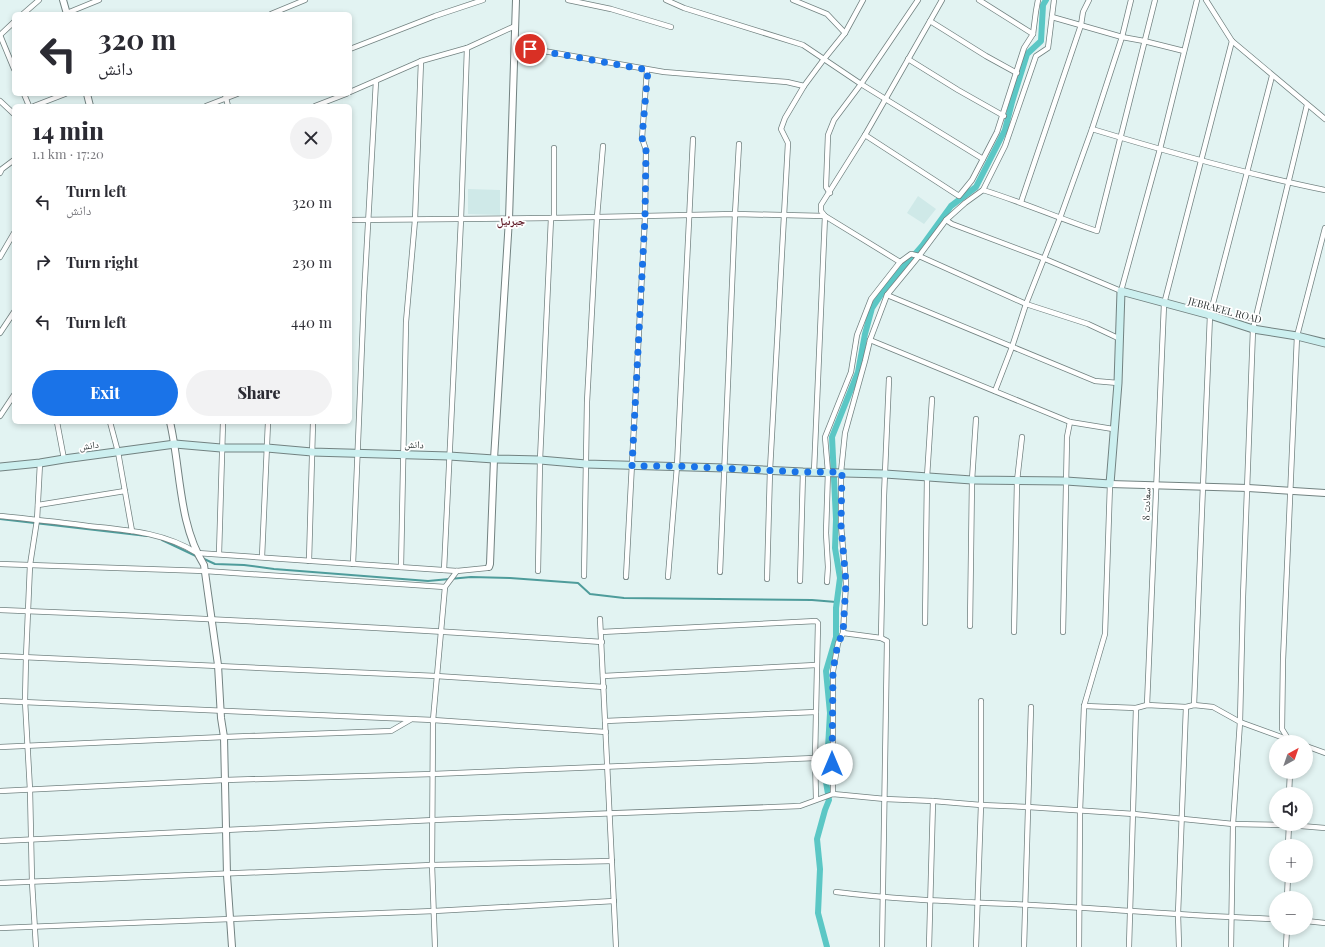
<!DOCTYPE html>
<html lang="en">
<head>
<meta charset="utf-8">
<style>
	body { margin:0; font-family:"Playfair Display","Noto Naskh Arabic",serif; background:#f2f2f3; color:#2b2b33; height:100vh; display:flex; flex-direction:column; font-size:15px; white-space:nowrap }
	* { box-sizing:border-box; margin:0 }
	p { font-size:13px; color:#7c7c81 }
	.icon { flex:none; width:22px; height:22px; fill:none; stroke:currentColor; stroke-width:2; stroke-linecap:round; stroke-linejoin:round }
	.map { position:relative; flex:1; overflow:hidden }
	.sheet { position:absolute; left:12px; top:104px; width:340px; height:320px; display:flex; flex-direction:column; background:#fff; border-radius:6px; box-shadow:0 2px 6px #0003 }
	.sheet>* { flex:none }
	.banner { position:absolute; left:12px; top:12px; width:340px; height:84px; border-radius:6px; box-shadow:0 2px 6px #0003; background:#fff; color:#2b2b33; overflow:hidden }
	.needle { width:26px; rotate:40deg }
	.fabs { position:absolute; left:1269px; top:735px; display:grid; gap:8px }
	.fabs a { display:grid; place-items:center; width:44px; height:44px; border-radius:50%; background:#fff; box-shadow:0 2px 6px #0003; font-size:20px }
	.pin { position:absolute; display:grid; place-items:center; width:34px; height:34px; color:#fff; margin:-17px; border:2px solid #fff; border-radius:50%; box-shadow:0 1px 4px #0007 }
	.me { position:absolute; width:44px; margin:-22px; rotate:0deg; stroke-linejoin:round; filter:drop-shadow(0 0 3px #0008) }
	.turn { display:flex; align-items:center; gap:14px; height:84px; padding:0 20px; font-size:18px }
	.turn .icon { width:52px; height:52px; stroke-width:2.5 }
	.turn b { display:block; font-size:28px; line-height:34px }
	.round { display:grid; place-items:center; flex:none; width:42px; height:42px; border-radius:21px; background:#f2f2f3 }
	.headline { display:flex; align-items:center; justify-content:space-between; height:68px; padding:0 20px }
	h1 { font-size:24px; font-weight:800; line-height:30px }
	.primary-button { display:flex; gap:8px; margin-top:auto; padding:8px 20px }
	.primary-button a { flex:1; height:46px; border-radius:24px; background:#1a73e8; color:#fff; font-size:16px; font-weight:800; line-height:46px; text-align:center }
	.primary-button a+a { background:#f2f2f3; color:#2b2b33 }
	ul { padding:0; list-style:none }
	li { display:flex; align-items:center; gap:12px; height:60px; padding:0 20px }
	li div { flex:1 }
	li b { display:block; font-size:15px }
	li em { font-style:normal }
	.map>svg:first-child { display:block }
	.built { fill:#cfe9e8 }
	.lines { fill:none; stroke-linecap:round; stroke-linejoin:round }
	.stream { stroke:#4e9c9b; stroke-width:2 }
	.canal { stroke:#5bc7c5; stroke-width:6 }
	.minor-casing { stroke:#728281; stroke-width:6 }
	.tertiary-casing { stroke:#728281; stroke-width:8 }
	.secondary-casing { stroke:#728281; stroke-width:9 }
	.minor { stroke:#fff; stroke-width:4.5 }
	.tertiary { stroke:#fff; stroke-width:6 }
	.secondary { stroke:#ccefef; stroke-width:7 }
	.route { stroke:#1a73e8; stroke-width:7; stroke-dasharray:0 12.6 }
	.labels { text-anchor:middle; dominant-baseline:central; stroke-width:3.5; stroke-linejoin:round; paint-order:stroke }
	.street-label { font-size:10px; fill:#313838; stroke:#fff }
	.neighbourhood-label { font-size:11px; font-weight:bold; fill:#5d1825; stroke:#fff }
</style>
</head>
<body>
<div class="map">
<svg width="1325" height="947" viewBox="0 0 1325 947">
	<rect width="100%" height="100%" fill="#e2f3f2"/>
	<g class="built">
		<path d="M 468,189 L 500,190 L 500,215 L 468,214 Z"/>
		<path d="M 918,196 L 936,209 L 924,224 L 907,213 Z"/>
	</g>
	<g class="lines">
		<g class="stream">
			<path d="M 0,519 L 147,536"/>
			<path d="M 162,540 L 198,557"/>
			<path d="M 202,558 L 215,564 L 244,565 L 274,569 L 428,581 L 471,577 L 510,578 L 578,583 L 590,594 L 624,598 L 812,600 L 836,602"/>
		</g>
		<path class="canal" d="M 827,947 L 818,913 L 820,869 L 817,839 L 825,810 L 829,800 L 826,782 L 830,713 L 826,671 L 836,637 L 836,608 L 840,578 L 835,548 L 836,519 L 832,437 L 858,372 L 865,334 L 872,308 L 886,287 L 922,246 L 951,206 L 976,187 L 1005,130 L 1012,102 L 1027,54 L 1041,41 L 1043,5 L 1046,0"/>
		<g class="minor-casing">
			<g id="minor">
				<path d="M 568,0 L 611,9 L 671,27"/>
				<path d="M 666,0 L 684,8 L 803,45 L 861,84 L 983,159 L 997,132 L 1024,48 L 1033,34 L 1036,11 L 1038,0"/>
				<path d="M 793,0 L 827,14 L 845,33"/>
				<path d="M 979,0 L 1033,34"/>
				<path d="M 1206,0 L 1232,41 L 1325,119"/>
				<path d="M 67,13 L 99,0"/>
				<path d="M 23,14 L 39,0"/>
				<path d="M 271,14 L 305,0"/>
				<path d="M 1052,17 L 1122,37 L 1144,41 L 1184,51"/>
				<path d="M 930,21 L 986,56 L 1017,73"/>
				<path d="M 0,35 L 14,69"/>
				<path d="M 0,35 L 14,22"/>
				<path d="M 515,46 L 664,72 L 787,82 L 804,86"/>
				<path d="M 350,49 L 435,16 L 483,0"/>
				<path d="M 908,59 L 958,90 L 1004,116"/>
				<path d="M 350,92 L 421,61 L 467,48 L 515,26"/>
				<path d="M 24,94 L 29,106"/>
				<path d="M 225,94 L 228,106"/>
				<path d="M 0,101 L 14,114"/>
				<path d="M 34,106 L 65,94"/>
				<path d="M 206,106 L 237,94"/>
				<path d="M 315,106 L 346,94"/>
				<path d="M 1092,129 C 1168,152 1246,174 1325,190"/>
				<path d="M 865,135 L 959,196 L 972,180 L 983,159"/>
				<path d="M 554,148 L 554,218"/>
				<path d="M 0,173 L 2,169 L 14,160"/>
				<path d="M 983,190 C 1022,202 1058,218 1097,231 L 1155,0"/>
				<path d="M 830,193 L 826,187 L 828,135 L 834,120 L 861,84 L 918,0"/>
				<path d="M 1021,202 L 1081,25 L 1083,12 L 1089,0"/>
				<path d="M 350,220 L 551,218 L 735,214 L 825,216 L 900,262"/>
				<path d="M 946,220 L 952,224 L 1045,259 L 1121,291 L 1160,149 L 1197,0"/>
				<path d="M 0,257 L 14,233"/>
				<path d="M 887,295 L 1095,381 L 1118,383"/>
				<path d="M 0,333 L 14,312"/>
				<path d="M 870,340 L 1070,422 L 1113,429"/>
				<path d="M 995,391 L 1012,347 L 1026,304 L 1060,218 L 1092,129 L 1122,37 L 1131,0"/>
				<path d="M 0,416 L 14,395"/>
				<path d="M 57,422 L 64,459"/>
				<path d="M 110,422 L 118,452 L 132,531"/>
				<path d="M 814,472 L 825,216 L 821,211 L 821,205 L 865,135 L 942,0"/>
				<path d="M 38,505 L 125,491"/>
				<path d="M 0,516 C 29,519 59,522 88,526 C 127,530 163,532 197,553 L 457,571 L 487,568 L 489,567"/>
				<path d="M 219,554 L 223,422"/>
				<path d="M 262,557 L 268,422"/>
				<path d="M 309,561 L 313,422"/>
				<path d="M 0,564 L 205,571 L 445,587"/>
				<path d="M 353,564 L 364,296 L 376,81"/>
				<path d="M 401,567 L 406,322 L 415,220 L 421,61"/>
				<path d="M 444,570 L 461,219 L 467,48"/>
				<path d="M 538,571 L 540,460 L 551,218"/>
				<path d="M 720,572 L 735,214 L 739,144"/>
				<path d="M 584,576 L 587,402 L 597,217 L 603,146"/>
				<path d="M 626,577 L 645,217 L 646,150 L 642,138 L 647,70"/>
				<path d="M 668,577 L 677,466 L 693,139"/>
				<path d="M 767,579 L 770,470 L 788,143 L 781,129 L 785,118 L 804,86 L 824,59 L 845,33 L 863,0"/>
				<path d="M 800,581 L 803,472"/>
				<path d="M 827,582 L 828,567 L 826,533 L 828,472 L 825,437 L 851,372 L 857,335 L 871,299 L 900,262 L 911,254 L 919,256 L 1026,304 L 1088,324 L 1118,338"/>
				<path d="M 0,610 C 201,618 401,628 602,642"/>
				<path d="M 600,619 L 616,947"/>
				<path d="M 925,623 L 927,477 L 932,399"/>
				<path d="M 970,626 L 972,480 L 976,419"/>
				<path d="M 601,632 L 816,621 L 818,623 L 815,758 L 816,799"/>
				<path d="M 1014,632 L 1017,481 L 1022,437"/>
				<path d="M 1063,632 L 1067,437 L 1070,422"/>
				<path d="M 843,633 L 881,638 L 887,641 L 882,947"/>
				<path d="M 881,638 L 884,496 L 889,379"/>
				<path d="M 0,656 L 436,676 L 604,687"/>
				<path d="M 603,676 L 816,665"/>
				<path d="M 0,701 L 433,720 L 606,732"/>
				<path d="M 1147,705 L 1164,304 L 1232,41"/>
				<path d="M 1194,705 L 1210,315 L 1272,76"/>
				<path d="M 1084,706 L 1136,708 L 1147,705 L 1186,707 L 1194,705 L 1213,707 L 1240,722 L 1295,742"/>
				<path d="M 605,721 L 816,712"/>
				<path d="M 1290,742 L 1282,729 L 1283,660 L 1297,336 L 1325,228"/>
				<path d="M 1306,746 L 1325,753"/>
				<path d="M 0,747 L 224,737 L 391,731 L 410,720"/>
				<path d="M 0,791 L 225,780 L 433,774 L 815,758"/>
				<path d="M 833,794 L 833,671 L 838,643 L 843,633 L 846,583 L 841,525 L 841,472 L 845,433 L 865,361 L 870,340 L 887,295 L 919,256 L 946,220 L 965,203 L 983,190 L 1005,146 L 1036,56 L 1048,48 L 1054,0"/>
				<path d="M 1289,794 L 1290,772"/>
				<path d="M 0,841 L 434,820 L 800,806 L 833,794 L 885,799 L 933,801 L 981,805 L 1028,807 L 1134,814 L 1233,824 L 1289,825 L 1325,828"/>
				<path d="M 1288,846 L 1289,824"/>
				<path d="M 0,883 L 432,865 L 612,861"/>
				<path d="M 836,892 C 908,901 980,902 1051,906 C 1126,910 1201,917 1276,919"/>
				<path d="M 1287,898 L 1288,876"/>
				<path d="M 1306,921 L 1325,923"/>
				<path d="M 0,928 L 434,911 L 614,901"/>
				<path d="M 36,947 L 32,882 L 30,790 L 25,701 L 26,657 L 30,565 L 37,520 L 40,463"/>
				<path d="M 435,947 L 432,865 L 433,720 L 445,587 L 457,571"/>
				<path d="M 929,947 L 933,801"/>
				<path d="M 976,947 L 981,805 L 981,701"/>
				<path d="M 1024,947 L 1031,707"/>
				<path d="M 1079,947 L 1080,811 L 1084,706 L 1105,634 L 1110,484"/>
				<path d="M 1129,947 L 1136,708"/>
				<path d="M 1179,947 L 1178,914 L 1186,707"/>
				<path d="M 1231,947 L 1233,824 L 1240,722 L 1243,597 L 1253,329 L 1307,105"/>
				<path d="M 1286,947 L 1287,928"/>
			</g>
		</g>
		<g class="tertiary-casing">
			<g id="tertiary">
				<path d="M 63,0 L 67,14"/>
				<path d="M 87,94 L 90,106"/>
				<path d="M 170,422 C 181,469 178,523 204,565 L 218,665 L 221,718 L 224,737 L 227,875 L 232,947"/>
				<path d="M 1110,484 L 1248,488 L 1325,493"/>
				<path d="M 489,567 L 490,564 L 494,459 L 509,219 L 516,0"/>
			</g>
		</g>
		<g class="secondary-casing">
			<path id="secondary" d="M 0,467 L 40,463 L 64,459 L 175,444 L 221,448 L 267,448 L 312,452 L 449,456 L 494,459 L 540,460 L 586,464 L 725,468 L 803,472 L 885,474 L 972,480 L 1066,481 L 1110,484 L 1118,383 L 1121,291 L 1210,315 L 1253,329 L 1297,336 L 1325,343"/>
		</g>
		<use href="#minor" class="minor"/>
		<use href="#tertiary" class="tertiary"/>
		<use href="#secondary" class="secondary"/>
	</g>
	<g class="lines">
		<path class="route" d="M 530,49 L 648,70 L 642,138 L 646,150 L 645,217 L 632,466 L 677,466 L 802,472 L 842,472 L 841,525 L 846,583 L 843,633 L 838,643 L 833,670 L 832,764"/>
	</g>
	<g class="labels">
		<g class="street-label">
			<text transform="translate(1225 310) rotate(15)">JEBRAEEL ROAD</text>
			<text transform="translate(414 444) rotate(2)">دانش</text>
			<text transform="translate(89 445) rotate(-7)">دانش</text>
			<text transform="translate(1146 504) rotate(-88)">سعادت 8</text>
		</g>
		<g class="neighbourhood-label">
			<text x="511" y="220">جبرئیل</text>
		</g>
	</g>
</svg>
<div class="fabs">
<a><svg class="needle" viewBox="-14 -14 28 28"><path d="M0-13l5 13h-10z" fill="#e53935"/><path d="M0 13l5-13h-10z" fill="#7c7c81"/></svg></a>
<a><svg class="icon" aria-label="sound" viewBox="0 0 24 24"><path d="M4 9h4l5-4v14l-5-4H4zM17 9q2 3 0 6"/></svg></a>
<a>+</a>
<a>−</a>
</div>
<div class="pin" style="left:530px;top:49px;background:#d93025"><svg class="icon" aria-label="arrive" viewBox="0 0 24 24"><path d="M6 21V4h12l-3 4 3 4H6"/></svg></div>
<svg class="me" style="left:832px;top:764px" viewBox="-20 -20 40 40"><circle r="19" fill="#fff"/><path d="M0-13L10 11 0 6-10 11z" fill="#1a73e8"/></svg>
<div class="banner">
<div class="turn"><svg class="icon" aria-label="left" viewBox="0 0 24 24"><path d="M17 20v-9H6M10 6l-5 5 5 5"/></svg><div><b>320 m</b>دانش</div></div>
</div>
<section class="sheet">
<div class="headline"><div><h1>14 min</h1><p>1.1 km · 17:20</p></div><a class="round"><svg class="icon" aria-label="close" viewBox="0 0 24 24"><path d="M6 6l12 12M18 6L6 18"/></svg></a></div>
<ul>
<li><svg class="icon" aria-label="left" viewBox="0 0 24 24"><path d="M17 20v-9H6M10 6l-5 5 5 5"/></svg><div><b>Turn left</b><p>دانش</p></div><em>320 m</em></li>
<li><svg class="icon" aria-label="right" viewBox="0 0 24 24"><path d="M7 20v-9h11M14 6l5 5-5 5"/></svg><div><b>Turn right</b></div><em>230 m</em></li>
<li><svg class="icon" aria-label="left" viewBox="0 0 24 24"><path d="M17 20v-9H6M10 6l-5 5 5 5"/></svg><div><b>Turn left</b></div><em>440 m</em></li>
</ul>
<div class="primary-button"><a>Exit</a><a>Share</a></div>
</section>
</div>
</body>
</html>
